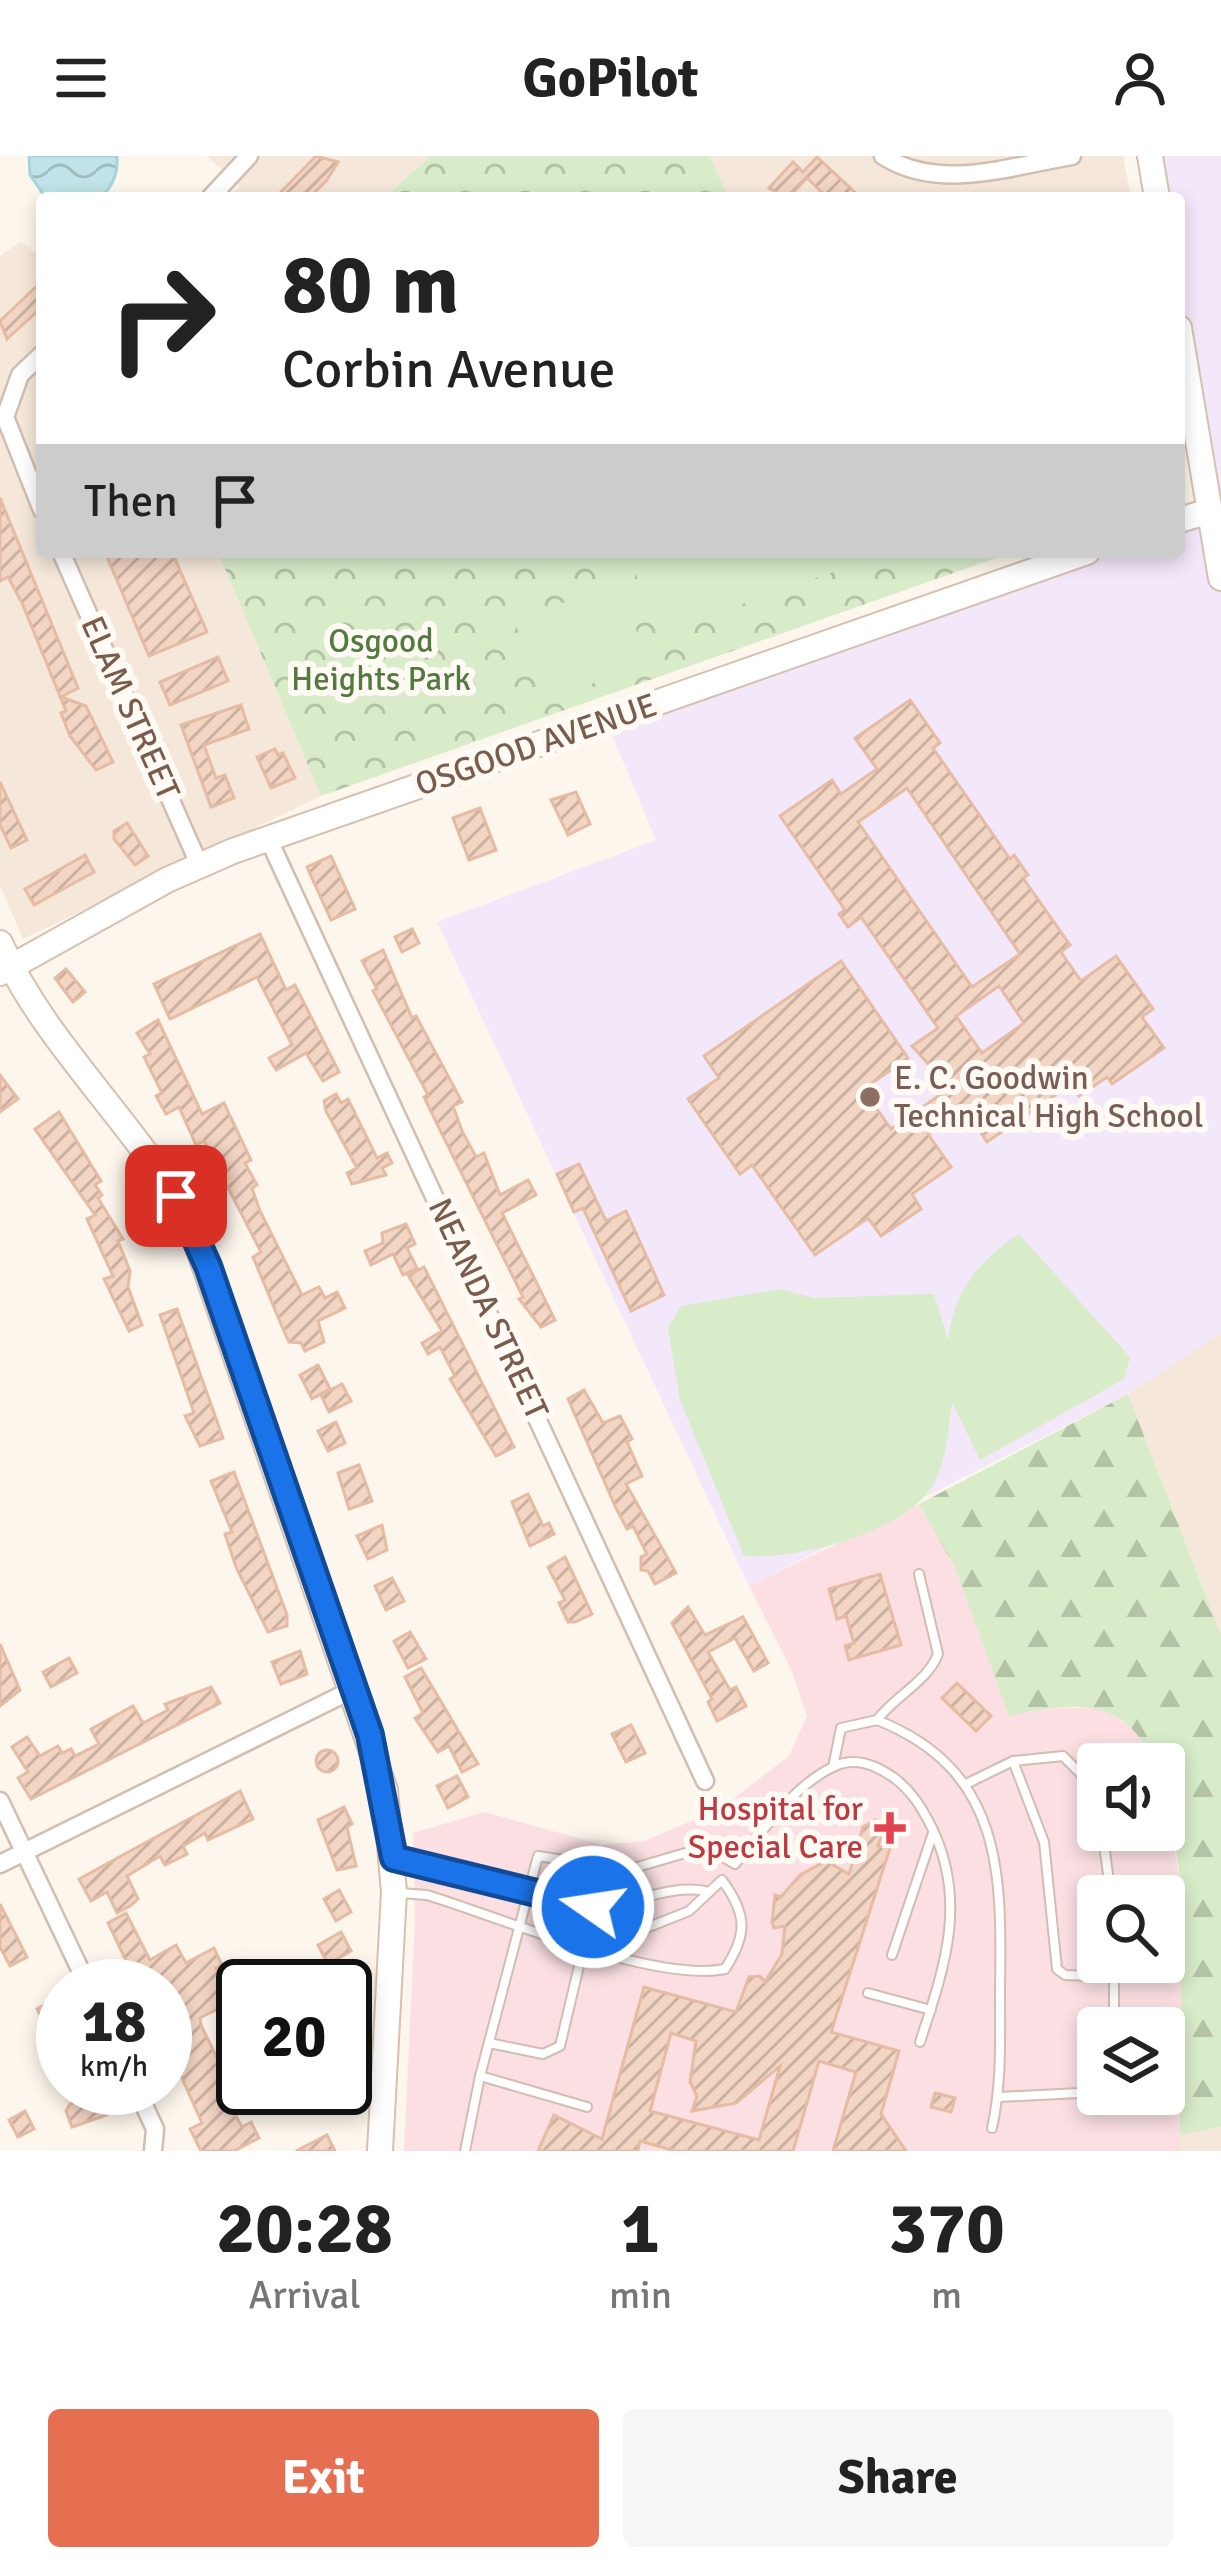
<!DOCTYPE html>
<html lang="en">
<head>
<meta charset="utf-8">
<style>
	body { margin:0; font-family:Signika,sans-serif; background:#f6f6f6; color:#222; height:100vh; display:flex; flex-direction:column; font-size:45px; white-space:nowrap }
	* { box-sizing:border-box; margin:0 }
	p { font-size:39px; color:#767676 }
	.icon { flex:none; width:66px; height:66px; fill:none; stroke:currentColor; stroke-width:2; stroke-linecap:round; stroke-linejoin:round }
	.map { position:relative; height:1995px; overflow:hidden }
	.panel { display:flex; flex-direction:column; background:#fff; flex:1 }
	.panel>* { flex:none }
	.guide { position:absolute; left:36px; top:36px; width:1149px; height:366px; border-radius:12px; box-shadow:0 6px 18px #0003; background:#fff; color:#222; overflow:hidden }
	.controls { position:absolute; left:1077px; top:1587px; display:grid; gap:24px }
	.controls a { display:grid; place-items:center; width:108px; height:108px; border-radius:12px; background:#fff; box-shadow:0 6px 18px #0003; font-size:60px }
	.speed { position:absolute; left:36px; top:1803px; display:flex; gap:24px; font-size:60px; font-weight:700; text-align:center }
	.speed>* { display:grid; place-content:center; width:156px; height:156px; border-radius:50%; background:#fff; box-shadow:0 6px 18px #0003; line-height:1 }
	.speed small { font-size:30px; font-weight:400 }
	.speed .limit { border:6px solid #111; border-radius:18px; background:#fff; color:#111 }
	.pin { position:absolute; display:grid; place-items:center; width:102px; height:102px; color:#fff; margin:-51px; border-radius:24px; box-shadow:0 6px 18px #0006 }
	.me { position:absolute; width:132px; margin:-66px; rotate:283deg; stroke-linejoin:round; filter:drop-shadow(0 0 9px #0008) }
	.turn { display:flex; align-items:center; gap:42px; height:252px; padding:0 48px; font-size:54px }
	.turn .icon { width:156px; height:156px; stroke-width:2.5 }
	.turn b { display:block; font-size:84px; line-height:102px }
	.then { display:flex; align-items:center; height:114px; padding:0 48px; background:#0003; gap:24px; font-size:45px }
	.eta { display:flex; justify-content:space-evenly; align-items:center; height:204px; text-align:center }
	.eta b { font-size:72px; font-weight:700; line-height:84px }
	.action { display:flex; gap:24px; margin-top:auto; padding:24px 48px }
	.action a { flex:1; height:138px; border-radius:12px; background:#e76f51; color:#fff; font-size:48px; font-weight:700; line-height:138px; text-align:center }
	.action a+a { background:#f6f6f6; color:#222 }
	header { display:flex; justify-content:space-between; align-items:center; height:156px; padding:0 48px; background:#fff; font-size:54px; font-weight:700 }
	.map>svg:first-child { display:block }
	.residential { fill:#f5e8da }
	.education { fill:#f3e8fa }
	.medical { fill:#fbdfe3; fill-rule:evenodd }
	.forest { fill:url(#forest-firs) }
	.park { fill:url(#park-crowns) }
	.pitch { fill:#d8ecc9 }
	.water { fill:url(#water-waves); stroke:#a5d3da; stroke-width:3 }
	.building { fill:url(#building-hatch); stroke:#e6bba3; stroke-width:3; fill-rule:evenodd }
	.lines { fill:none; stroke-linecap:round; stroke-linejoin:round }
	.lane-casing { stroke:#d1beb0; stroke-width:12 }
	.street-casing { stroke:#d1beb0; stroke-width:21 }
	.secondary-casing { stroke:#d6c0b0; stroke-width:28 }
	.lane { stroke:#fff; stroke-width:8 }
	.street { stroke:#fff; stroke-width:16 }
	.secondary { stroke:#fff; stroke-width:24 }
	.route-casing { stroke:#114b97; stroke-width:30 }
	.route { stroke:#1a73e8; stroke-width:21 }
	.education-dot { fill:#8d6e63; stroke:#fffaf3; stroke-width:4.5 }
	.health-dot { fill:#e0444e; stroke:#fffaf3; stroke-width:4.5 }
	.labels { text-anchor:middle; dominant-baseline:central; stroke-width:12; stroke-linejoin:round; paint-order:stroke }
	.park-label { font-size:33px; fill:#537a41; stroke:#fffaf3 }
	.street-label { font-size:33px; fill:#7a5c4d; stroke:#fffaf3 }
	.education-label { font-size:33px; fill:#785e54; stroke:#fffaf3; text-anchor:start }
	.health-label { font-size:33px; fill:#be3a42; stroke:#fffaf3; text-anchor:end }
</style>
</head>
<body>
<header><svg class="icon" aria-label="menu" viewBox="0 0 24 24"><path d="M4 6h16M4 12h16M4 18h16"/></svg>GoPilot<svg class="icon" aria-label="person" viewBox="0 0 24 24"><circle cx="12" cy="8" r="4"/><path d="M4 21q1-7 8-7t8 7"/></svg></header>
<div class="map">
<svg width="1221" height="1995" viewBox="0 0 1221 1995">
	<defs>
		<pattern id="forest-firs" width="22" height="20" patternUnits="userSpaceOnUse" patternTransform="scale(3)"><rect width="22" height="20" fill="#d8ecc9"/><path d="M5 1l3.5 6h-7zM16 11l3.5 6h-7z" fill="#b4c2a5"/></pattern>
		<pattern id="park-crowns" width="20" height="18" patternUnits="userSpaceOnUse" patternTransform="scale(3)"><rect width="20" height="18" fill="#d8ecc9"/><path d="M2 6a3 3 0 1 1 6 0M12 15a3 3 0 1 1 6 0" fill="none" stroke="#b4c2a5"/></pattern>
		<pattern id="water-waves" width="16" height="10" patternUnits="userSpaceOnUse" patternTransform="scale(3)"><rect width="16" height="10" fill="#bfe3e8"/><path d="M0 5q4-4 8 0t8 0" fill="none" stroke="#a0bbbe"/></pattern>
		<pattern id="building-hatch" width="6" height="6" patternUnits="userSpaceOnUse" patternTransform="scale(3)"><rect width="6" height="6" fill="#f3d5c3"/><path d="M-1 1l2-2M0 6l6-6M5 7l2-2" fill="none" stroke="#cab0a1"/></pattern>
	</defs>
	<rect width="100%" height="100%" fill="#fdf6ec"/>
	<g class="residential">
		<path d="M 207,0 L 430,0 L 384,42 L 227,42 L 240,30 Z"/>
		<path d="M 710,0 L 1123,0 L 1131,42 L 729,42 Z"/>
		<path d="M 21,85 L 42,103 L 42,396 L 218,396 L 321,640 L 23,783 L 0,729 L 0,100 Z"/>
		<path d="M 1221,1177 L 1221,1479 L 1128,1238 Z"/>
		<path d="M 1221,1971 L 1221,1995 L 1180,1995 L 1180,1979 Z"/>
	</g>
	<path class="education" d="M 1150,0 L 1221,0 L 1221,1177 L 1128,1238 L 749,1430 L 437,766 L 656,684 L 606,565 L 1087,396 L 1179,396 L 1179,364 L 1209,355 L 1179,172 L 1179,42 L 1157,42 Z"/>
	<path class="medical" d="M 919,1348 L 955,1412 L 1009,1559 L 1052,1551 L 1106,1553 L 1143,1581 L 1154,1608 L 1098,1608 L 1098,1674 L 1164,1674 L 1164,1633 L 1182,1737 L 1180,1995 L 404,1995 L 415,1765 L 413,1677 L 484,1656 L 603,1689 L 644,1685 L 720,1653 L 789,1600 L 807,1560 L 791,1513 L 749,1430 ZM 1098,1740 L 1164,1740 L 1164,1806 L 1098,1806 ZM 1098,1872 L 1164,1872 L 1164,1938 L 1098,1938 Z"/>
	<path class="forest" d="M 1128,1238 L 1221,1479 L 1221,1971 L 1180,1979 L 1182,1737 L 1164,1608 L 1154,1608 C 1126,1539 1071,1546 1009,1560 L 955,1412 L 919,1348 Z"/>
	<g class="park">
		<path d="M 430,0 L 710,0 L 729,42 L 384,42 Z"/>
		<path d="M 218,396 L 1013,396 L 321,640 Z"/>
	</g>
	<g class="pitch">
		<path d="M 628,396 L 832,396 L 839,414 L 657,478 Z"/>
		<path d="M 620,427 L 648,508 L 543,545 L 514,464 Z"/>
		<path d="M 1019,1078 L 1130,1201 L 1124,1223 L 980,1304 L 952,1246 C 948,1274 947,1304 933,1329 C 904,1377 797,1404 744,1400 L 680,1244 L 668,1172 L 681,1150 L 780,1133 L 814,1142 L 934,1138 L 948,1184 C 955,1134 977,1106 1019,1078 Z"/>
	</g>
	<path class="water" d="M 29,0 L 117,0 C 118,18 113,30 100,42 L 46,42 L 30,19 Z"/>
	<g class="building">
		<path d="M 316,0 L 338,6 L 327,24 L 309,42 L 275,42 Z"/>
		<path d="M 817,1 L 861,42 L 828,42 L 807,22 L 788,42 L 769,32 L 793,6 L 803,16 Z"/>
		<path d="M 42,125 L 42,151 L 7,183 L 0,165 Z"/>
		<path d="M 0,342 L 78,532 L 61,541 L 86,550 L 113,606 L 96,614 L 70,580 L 61,557 L 66,555 L 22,447 L 8,421 L 0,425 Z"/>
		<path d="M 105,396 L 172,396 L 207,476 L 149,500 Z"/>
		<path d="M 218,501 L 228,525 L 170,549 L 160,526 Z"/>
		<path d="M 910,544 L 940,587 L 933,592 L 1010,703 L 1014,699 L 1028,719 L 1023,722 L 1070,789 L 1061,796 L 1081,825 L 1116,800 L 1153,853 L 1142,861 L 1164,892 L 1112,928 L 1107,921 L 1079,940 L 1071,928 L 987,986 L 965,953 L 928,978 L 951,1011 L 912,1038 L 921,1053 L 881,1080 L 868,1062 L 815,1099 L 752,1009 L 740,1018 L 688,943 L 719,922 L 704,900 L 841,805 L 908,902 L 863,933 L 891,973 L 950,932 L 912,890 L 938,872 L 861,761 L 848,771 L 839,758 L 845,754 L 780,660 L 832,624 L 841,638 L 877,613 L 855,582 ZM 907,632 L 1020,798 L 972,831 L 858,666 ZM 999,830 L 1024,867 L 982,897 L 956,860 Z"/>
		<path d="M 241,549 L 249,573 L 204,589 L 216,622 L 225,619 L 234,642 L 211,651 L 181,569 Z"/>
		<path d="M 275,593 L 278,599 L 283,597 L 295,622 L 271,632 L 257,601 Z"/>
		<path d="M 0,626 L 27,684 L 11,692 L 0,669 Z"/>
		<path d="M 576,636 L 590,668 L 568,679 L 551,644 Z"/>
		<path d="M 480,652 L 496,694 L 469,704 L 453,662 Z"/>
		<path d="M 127,667 L 148,700 L 135,709 L 114,683 L 114,675 Z"/>
		<path d="M 85,699 L 94,716 L 34,749 L 25,733 Z"/>
		<path d="M 331,700 L 355,753 L 331,764 L 307,711 Z"/>
		<path d="M 412,773 L 419,787 L 402,796 L 395,781 Z"/>
		<path d="M 260,778 L 286,834 L 295,829 L 339,916 L 323,925 L 306,897 L 276,914 L 269,902 L 292,889 L 257,821 L 170,863 L 154,828 Z"/>
		<path d="M 383,794 L 412,862 L 416,860 L 462,946 L 453,950 L 462,975 L 476,1001 L 484,997 L 500,1039 L 528,1024 L 536,1039 L 502,1057 L 555,1164 L 541,1171 L 519,1143 L 523,1141 L 440,974 L 424,941 L 428,939 L 373,835 L 377,833 L 362,805 Z"/>
		<path d="M 66,813 L 85,836 L 73,846 L 55,822 Z"/>
		<path d="M 158,864 L 202,958 L 224,947 L 251,1004 L 245,1007 L 257,1029 L 252,1032 L 260,1055 L 302,1139 L 319,1131 L 325,1142 L 337,1136 L 345,1152 L 318,1165 L 324,1186 L 305,1195 L 301,1187 L 289,1186 L 283,1173 L 253,1101 L 261,1096 L 204,985 L 196,989 L 179,951 L 166,958 L 156,940 L 162,937 L 144,901 L 150,898 L 137,877 Z"/>
		<path d="M 0,919 L 18,943 L 0,956 Z"/>
		<path d="M 336,938 L 341,947 L 348,943 L 377,1002 L 387,997 L 392,1007 L 382,1012 L 386,1019 L 352,1028 L 347,1017 L 357,1012 L 326,955 L 324,945 Z"/>
		<path d="M 59,956 L 101,1025 L 95,1029 L 102,1039 L 98,1042 L 123,1083 L 118,1085 L 130,1115 L 128,1131 L 142,1169 L 129,1175 L 104,1123 L 113,1120 L 87,1063 L 95,1059 L 35,973 Z"/>
		<path d="M 579,1008 L 606,1065 L 626,1055 L 664,1139 L 631,1155 L 583,1052 L 574,1056 L 557,1018 Z"/>
		<path d="M 406,1068 L 415,1088 L 407,1092 L 417,1112 L 403,1119 L 393,1098 L 371,1109 L 365,1095 L 383,1087 L 382,1077 Z"/>
		<path d="M 424,1111 L 514,1291 L 496,1300 L 450,1223 L 455,1220 L 440,1191 L 428,1198 L 422,1187 L 442,1175 L 408,1119 Z"/>
		<path d="M 177,1153 L 223,1282 L 200,1290 L 185,1260 L 194,1257 L 160,1159 Z"/>
		<path d="M 318,1209 L 330,1233 L 312,1243 L 300,1219 Z"/>
		<path d="M 342,1228 L 351,1245 L 329,1256 L 321,1239 Z"/>
		<path d="M 584,1234 L 603,1267 L 620,1260 L 632,1283 L 627,1286 L 642,1320 L 626,1328 L 676,1417 L 655,1428 L 648,1415 L 641,1414 L 641,1401 L 647,1398 L 633,1370 L 627,1373 L 616,1352 L 568,1243 Z"/>
		<path d="M 336,1266 L 345,1287 L 328,1295 L 318,1275 Z"/>
		<path d="M 359,1309 L 372,1345 L 349,1353 L 338,1317 Z"/>
		<path d="M 234,1316 L 287,1459 L 287,1470 L 268,1476 L 236,1411 L 225,1378 L 232,1376 L 211,1325 Z"/>
		<path d="M 528,1338 L 543,1370 L 549,1367 L 554,1378 L 530,1390 L 512,1346 Z"/>
		<path d="M 382,1369 L 387,1394 L 368,1403 L 357,1380 Z"/>
		<path d="M 565,1401 L 592,1458 L 575,1466 L 568,1466 L 559,1447 L 565,1444 L 548,1411 Z"/>
		<path d="M 880,1418 L 901,1489 L 849,1504 L 845,1490 L 854,1487 L 846,1460 L 837,1463 L 829,1433 Z"/>
		<path d="M 392,1422 L 404,1445 L 386,1454 L 375,1430 Z"/>
		<path d="M 688,1451 L 705,1479 L 743,1461 L 768,1507 L 754,1515 L 735,1482 L 708,1496 L 730,1534 L 736,1531 L 746,1550 L 717,1565 L 708,1546 L 712,1543 L 672,1467 Z"/>
		<path d="M 410,1476 L 426,1503 L 408,1512 L 394,1485 Z"/>
		<path d="M 0,1488 L 20,1534 L 0,1550 Z"/>
		<path d="M 300,1495 L 307,1518 L 281,1528 L 272,1506 Z"/>
		<path d="M 69,1502 L 77,1517 L 51,1531 L 43,1516 Z"/>
		<path d="M 421,1512 L 478,1608 L 462,1616 L 449,1590 L 438,1596 L 415,1562 L 423,1557 L 405,1521 Z"/>
		<path d="M 957,1527 L 991,1560 L 976,1575 L 942,1542 Z"/>
		<path d="M 211,1531 L 220,1547 L 39,1639 L 31,1643 L 18,1622 L 28,1616 L 12,1591 L 27,1581 L 40,1600 L 58,1590 L 62,1597 L 71,1593 L 75,1600 L 99,1588 L 91,1573 L 133,1550 L 143,1567 L 168,1554 L 165,1548 Z"/>
		<path d="M 631,1569 L 645,1597 L 626,1606 L 612,1578 Z"/>
		<circle cx="327" cy="1605" r="11"/>
		<path d="M 457,1620 L 468,1641 L 448,1652 L 437,1630 Z"/>
		<path d="M 240,1635 L 253,1663 L 208,1684 L 205,1677 L 183,1690 L 187,1698 L 165,1709 L 160,1700 L 127,1720 L 138,1743 L 130,1750 L 117,1757 L 107,1736 L 91,1745 L 79,1723 Z"/>
		<path d="M 344,1651 L 352,1668 L 347,1671 L 356,1710 L 337,1714 L 318,1664 Z"/>
		<path d="M 875,1664 L 882,1678 L 878,1690 L 890,1692 L 831,1876 L 899,1895 L 881,1958 L 906,1995 L 833,1995 L 856,1916 L 819,1905 L 793,1995 L 675,1995 L 640,1985 L 638,1995 L 538,1995 L 554,1959 L 602,1983 L 644,1831 L 736,1856 L 749,1821 L 760,1820 L 765,1826 L 782,1798 L 785,1770 L 774,1772 L 772,1766 L 775,1739 L 781,1741 L 800,1719 L 826,1705 L 849,1718 L 863,1671 ZM 671,1877 L 696,1885 L 690,1926 L 697,1940 L 692,1955 L 736,1947 L 780,1910 L 759,1984 L 650,1955 Z"/>
		<path d="M 339,1734 L 351,1756 L 336,1765 L 324,1743 Z"/>
		<path d="M 0,1748 L 27,1801 L 10,1810 L 0,1791 Z"/>
		<path d="M 126,1757 L 150,1804 L 176,1789 L 186,1807 L 214,1792 L 222,1809 L 216,1812 L 233,1845 L 200,1862 L 201,1869 L 236,1941 L 228,1945 L 242,1971 L 251,1966 L 259,1982 L 234,1995 L 201,1995 L 190,1973 L 202,1967 L 165,1884 L 165,1830 L 138,1830 L 108,1767 Z"/>
		<path d="M 341,1776 L 351,1795 L 328,1808 L 318,1789 Z"/>
		<path d="M 54,1844 L 63,1869 L 49,1877 L 37,1853 Z"/>
		<path d="M 272,1932 L 327,1932 L 327,1956 L 296,1951 L 297,1944 L 272,1940 Z"/>
		<path d="M 935,1937 L 955,1942 L 951,1956 L 931,1951 Z"/>
		<path d="M 97,1939 L 107,1959 L 72,1971 L 66,1955 L 70,1948 Z"/>
		<path d="M 25,1955 L 34,1973 L 18,1981 L 9,1964 Z"/>
		<path d="M 327,1979 L 335,1995 L 296,1995 Z"/>
	</g>
	<g class="lines">
		<g class="lane-casing">
			<g id="lane">
				<path d="M 877,1564 C 894,1541 928,1525 938,1498 L 919,1418"/>
				<path d="M 1013,1605 L 1044,1686 L 1057,1813 L 1065,1819 L 1114,1821"/>
				<path d="M 833,1611 L 841,1572 L 877,1564 C 1003,1614 1002,1717 1000,1834 C 1000,1881 1002,1927 992,1972"/>
				<path d="M 966,1628 L 1013,1605 L 1063,1600 L 1088,1625 L 1098,1656"/>
				<path d="M 1102,1674 L 1111,1740"/>
				<path d="M 397,1702 L 593,1751 C 630,1749 670,1728 705,1735"/>
				<path d="M 400,1737 L 427,1739 C 502,1762 655,1827 725,1813 C 748,1778 747,1758 722,1724 L 689,1755 L 596,1792"/>
				<path d="M 892,1799 L 933,1677"/>
				<path d="M 1114,1806 L 1114,1872"/>
				<path d="M 868,1837 L 931,1854"/>
				<path d="M 489,1887 L 543,1898 L 560,1890 L 593,1751"/>
				<path d="M 480,1920 L 587,1951"/>
				<path d="M 999,1941 L 1098,1936"/>
				<path d="M 465,1995 L 480,1920 L 538,1700 L 627,1714 L 706,1691 L 735,1708 C 763,1675 793,1630 833,1611 C 855,1600 875,1609 893,1621 C 912,1635 922,1652 932,1672 C 968,1746 944,1813 920,1886"/>
			</g>
		</g>
		<g class="street-casing">
			<g id="street">
				<path d="M 883,0 C 939,36 1010,10 1072,0"/>
				<path d="M 210,42 L 249,0"/>
				<path d="M 42,198 L 20,219 L 5,261 L 42,354"/>
				<path d="M 61,396 L 199,708"/>
				<path d="M 268,682 L 705,1625"/>
				<path d="M 0,1645 L 88,1830"/>
				<path d="M 0,1708 L 354,1533"/>
				<path d="M 136,1932 L 155,1973 L 153,1995"/>
			</g>
		</g>
		<g class="secondary-casing">
			<g id="secondary">
				<path d="M 1150,0 L 1157,42"/>
				<path d="M 1179,172 L 1221,422"/>
				<path d="M 1179,364 L 1210,355"/>
				<path d="M 0,787 C 45,888 134,965 188,1062 L 385,1634 L 394,1736 L 380,1995"/>
				<path d="M 0,817 L 167,724 L 233,695 L 1087,396"/>
			</g>
		</g>
		<use href="#lane" class="lane"/>
		<use href="#street" class="street"/>
		<use href="#secondary" class="secondary"/>
	</g>
	<g class="lines">
		<g class="route-casing">
			<path id="route" d="M 176,1040 L 208,1110 L 370,1579 L 394,1702 L 593,1751"/>
		</g>
		<use href="#route" class="route"/>
	</g>
	<circle class="education-dot" cx="870" cy="941" r="12"/>
	<path class="health-dot" d="M884 1654h12v12h12v12h-12v12h-12v-12h-12v-12h12z"/>
	<g class="labels">
		<g class="park-label">
			<text x="381" y="485">Osgood<tspan x="381" dy="38">Heights Park</tspan></text>
		</g>
		<g class="street-label">
			<text transform="translate(130 552) rotate(66)">ELAM STREET</text>
			<text transform="translate(536 589) rotate(-19)">OSGOOD AVENUE</text>
			<text transform="translate(488 1153) rotate(65)">NEANDA STREET</text>
		</g>
		<g class="education-label">
			<text x="894" y="922">E. C. Goodwin<tspan x="894" dy="38">Technical High School</tspan></text>
		</g>
		<g class="health-label">
			<text x="863" y="1653">Hospital for<tspan x="863" dy="38">Special Care</tspan></text>
		</g>
	</g>
</svg>
<div class="controls">
<a><svg class="icon" aria-label="sound" viewBox="0 0 24 24"><path d="M4 9h4l5-4v14l-5-4H4zM17 9q2 3 0 6"/></svg></a>
<a><svg class="icon" aria-label="search" viewBox="0 0 24 24"><circle cx="10" cy="10" r="6"/><path d="M15 15l6 6"/></svg></a>
<a><svg class="icon" aria-label="layers" viewBox="0 0 24 24"><path d="M12 4l9 5-9 5-9-5zM3 14l9 5 9-5"/></svg></a>
</div>
<div class="speed"><div>18<small>km/h</small></div><div class="limit">20</div></div>
<div class="pin" style="left:176px;top:1040px;background:#d93025"><svg class="icon" aria-label="arrive" viewBox="0 0 24 24"><path d="M6 21V4h12l-3 4 3 4H6"/></svg></div>
<svg class="me" style="left:593px;top:1751px" viewBox="-20 -20 40 40"><circle r="17" fill="#1a73e8" stroke="#fff" stroke-width="3"/><path d="M0-11L8 9 0 5-8 9z" fill="#fff"/></svg>
<div class="guide">
<div class="turn"><svg class="icon" aria-label="right" viewBox="0 0 24 24"><path d="M7 20v-9h11M14 6l5 5-5 5"/></svg><div><b>80 m</b>Corbin Avenue</div></div>
<div class="then">Then<svg class="icon" aria-label="arrive" viewBox="0 0 24 24"><path d="M6 21V4h12l-3 4 3 4H6"/></svg></div>
</div>
</div>
<section class="panel">
<div class="eta">
<div><b>20:28</b><p>Arrival</p></div>
<div><b>1</b><p>min</p></div>
<div><b>370</b><p>m</p></div>
</div>
<div class="action"><a>Exit</a><a>Share</a></div>
</section>
</body>
</html>
